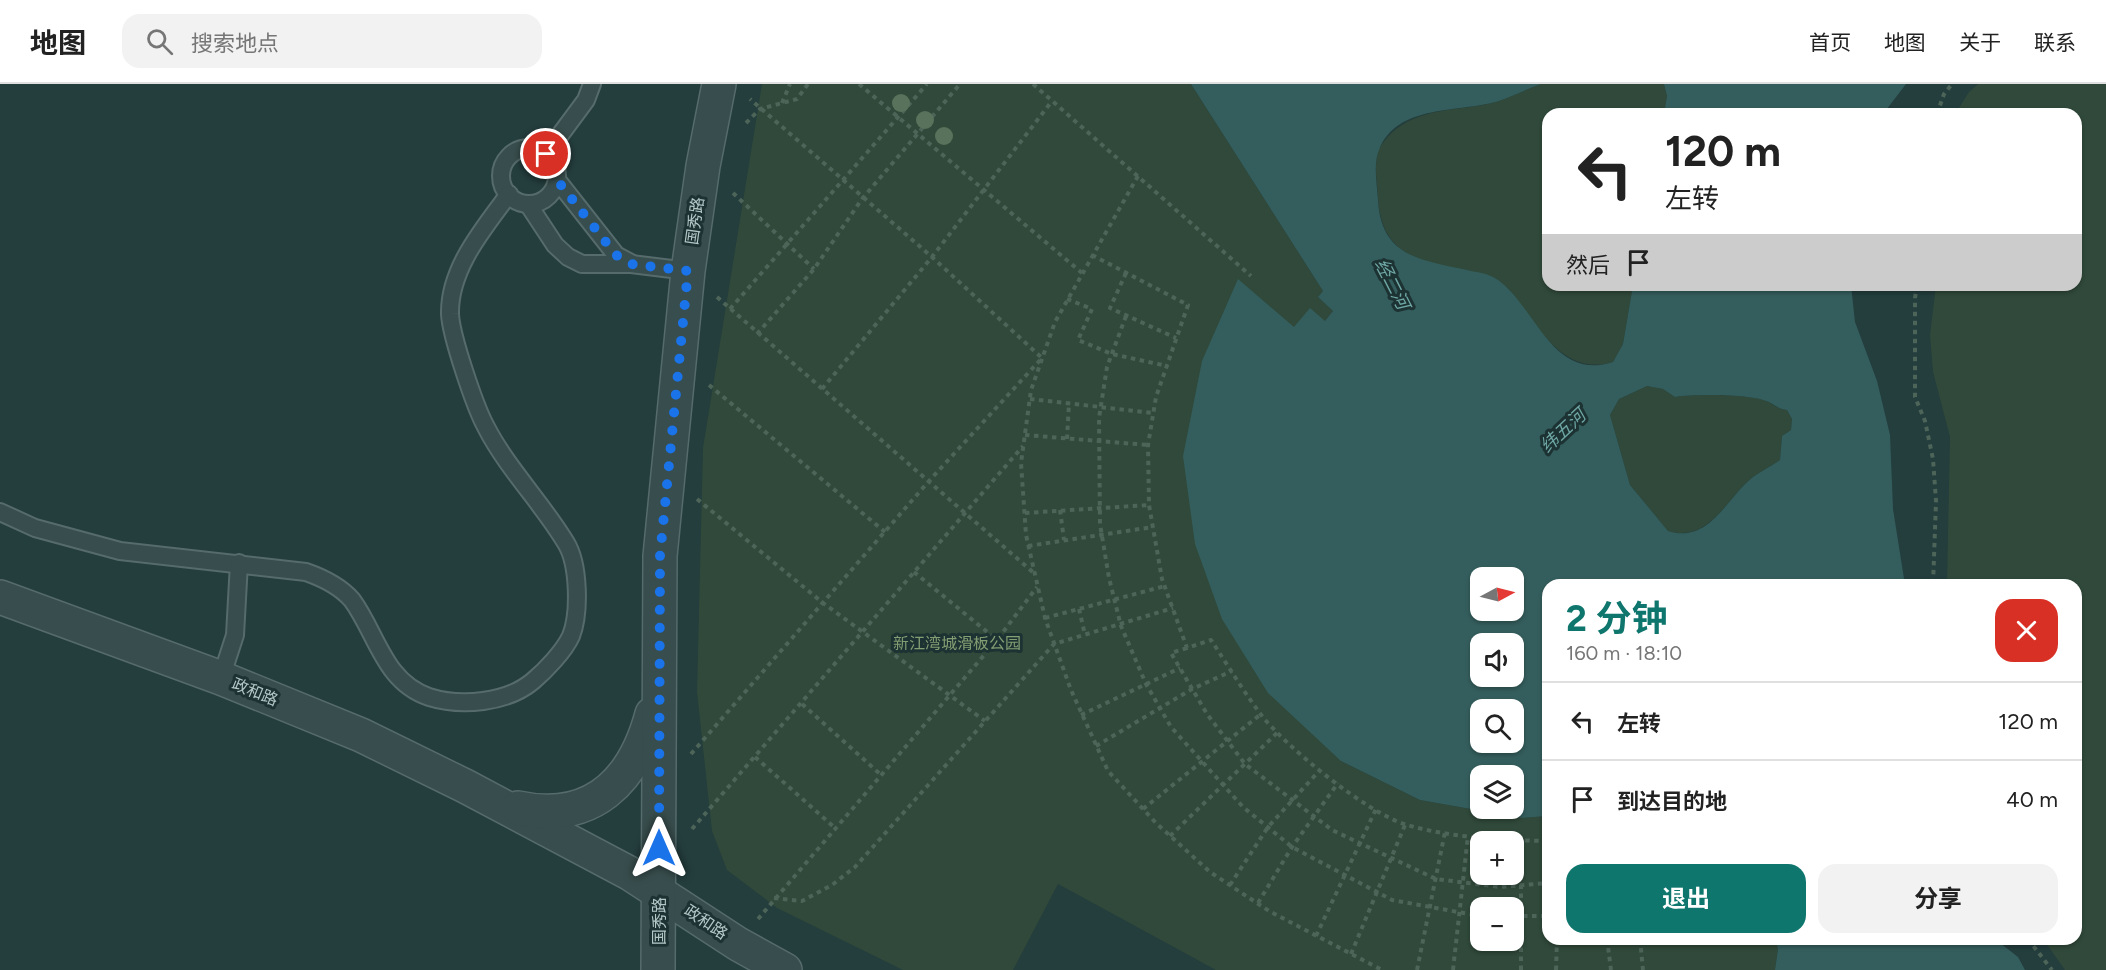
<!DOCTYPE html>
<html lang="zh">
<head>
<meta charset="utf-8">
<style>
	body { margin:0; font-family:Figtree,"Noto Sans SC",sans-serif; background:#f2f2f2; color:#222; height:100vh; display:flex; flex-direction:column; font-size:22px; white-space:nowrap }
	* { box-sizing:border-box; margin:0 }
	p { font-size:20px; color:#767676 }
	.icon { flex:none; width:33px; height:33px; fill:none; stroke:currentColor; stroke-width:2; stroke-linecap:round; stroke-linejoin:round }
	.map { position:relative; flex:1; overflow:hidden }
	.details { position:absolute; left:1542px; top:495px; width:540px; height:366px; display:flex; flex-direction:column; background:#fff; border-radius:18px; box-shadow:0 2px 4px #0004 }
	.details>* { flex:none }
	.guide { position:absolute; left:1542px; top:24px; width:540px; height:183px; border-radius:18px; box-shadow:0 2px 4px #0004; background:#fff; color:#222; overflow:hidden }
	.needle { width:39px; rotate:83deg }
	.tools { position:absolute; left:1470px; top:483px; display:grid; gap:12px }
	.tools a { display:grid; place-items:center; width:54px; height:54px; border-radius:12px; background:#fff; box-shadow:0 2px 4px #0004; font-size:30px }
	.pin { position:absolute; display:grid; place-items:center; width:51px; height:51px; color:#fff; margin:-26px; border:3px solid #fff; border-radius:50%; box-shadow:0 2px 6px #0007 }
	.me { position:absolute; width:66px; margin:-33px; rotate:0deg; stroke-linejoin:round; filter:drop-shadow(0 0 4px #0008) }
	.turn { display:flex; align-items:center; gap:21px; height:126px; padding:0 24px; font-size:27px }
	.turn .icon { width:78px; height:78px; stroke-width:2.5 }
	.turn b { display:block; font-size:42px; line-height:51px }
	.then { display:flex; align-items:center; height:57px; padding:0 24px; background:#0003; gap:12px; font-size:22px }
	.round { display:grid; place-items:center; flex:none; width:63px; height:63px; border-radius:18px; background:#f2f2f2 }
	.head { display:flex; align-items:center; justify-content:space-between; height:102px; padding:0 24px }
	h1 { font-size:36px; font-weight:700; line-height:45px; color:#0f766e }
	.primary-button { display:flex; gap:12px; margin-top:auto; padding:12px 24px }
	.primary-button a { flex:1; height:69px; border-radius:18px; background:#0f766e; color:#fff; font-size:24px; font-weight:700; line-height:69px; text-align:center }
	.primary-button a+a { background:#f2f2f2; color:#222 }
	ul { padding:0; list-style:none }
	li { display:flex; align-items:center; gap:18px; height:78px; padding:0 24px; border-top:2px solid #e0e0e0 }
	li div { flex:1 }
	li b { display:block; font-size:22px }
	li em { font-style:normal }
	header { display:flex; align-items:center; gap:36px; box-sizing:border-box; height:84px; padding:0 30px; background:#fff; border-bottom:2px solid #e0e0e0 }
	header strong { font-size:28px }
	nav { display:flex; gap:33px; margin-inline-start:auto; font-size:21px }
	.search { width:420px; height:54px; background:#f2f2f2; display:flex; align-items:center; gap:15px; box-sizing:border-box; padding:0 21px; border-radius:18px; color:#767676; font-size:22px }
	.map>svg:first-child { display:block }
	.green { fill:#30493a; fill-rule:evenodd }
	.water { fill:#345e5d; fill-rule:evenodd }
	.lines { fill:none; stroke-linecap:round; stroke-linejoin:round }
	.service-casing { stroke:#566b6b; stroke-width:20 }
	.minor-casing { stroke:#566b6b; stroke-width:36 }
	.path { stroke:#4d6459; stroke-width:4; stroke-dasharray:4.5 4.5; stroke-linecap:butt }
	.service { stroke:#384d4d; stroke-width:16 }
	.minor { stroke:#384d4d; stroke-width:33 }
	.tree { fill:#58725b }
	.route { stroke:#1a73e8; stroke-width:10; stroke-dasharray:0 18 }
	.labels { text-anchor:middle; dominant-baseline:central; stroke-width:6; stroke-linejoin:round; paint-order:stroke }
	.street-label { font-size:16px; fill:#b4c8c8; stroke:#1d3232 }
	.park-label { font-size:16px; fill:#839e73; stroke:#1d3232 }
	.water-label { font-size:18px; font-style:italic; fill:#6ea7a5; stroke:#1d3232 }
</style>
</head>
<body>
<header>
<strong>地图</strong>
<div class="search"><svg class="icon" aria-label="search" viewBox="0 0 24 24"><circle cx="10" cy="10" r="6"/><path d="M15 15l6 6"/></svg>搜索地点</div>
<nav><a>首页</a><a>地图</a><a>关于</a><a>联系</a></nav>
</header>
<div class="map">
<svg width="2106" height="886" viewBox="0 0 2106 886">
	<rect width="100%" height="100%" fill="#243d3d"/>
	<g class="green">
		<path d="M 762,0 L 1191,0 L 1323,207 L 1318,213 L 1333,227 L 1325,237 L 1294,244 L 1238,196 L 1341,677 L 1420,716 L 1522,734 L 1548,732 L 1548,855 L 1775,855 L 1778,865 L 1775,886 L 1216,886 L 1058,800 L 1013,886 L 903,886 L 777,824 L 727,786 L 712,747 L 697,608 L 703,364 ZM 1480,758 L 1514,758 L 1514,790 L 1480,790 ZM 1480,824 L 1514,824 L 1514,856 L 1480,856 Z"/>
		<path d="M 1541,0 L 1664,0 L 1667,12 L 1664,30 L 1548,30 L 1548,201 L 1633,201 L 1623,260 L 1613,278 C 1570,291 1544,253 1520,222 C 1515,215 1510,204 1503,201 C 1450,175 1382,191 1378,113 C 1377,99 1374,81 1378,67 C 1381,60 1389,51 1395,46 C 1427,21 1463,28 1499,17 C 1513,12 1527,5 1541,0 Z"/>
		<path d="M 1978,0 L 2106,0 L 2106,886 L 2065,886 L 2043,855 L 2076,855 L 2076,501 L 1948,501 L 1947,498 L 1950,353 L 1933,288 L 1930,251 L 1936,201 L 2076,201 L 2076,30 L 1955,30 L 1969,8 Z"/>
		<path d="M 1647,302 L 1663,305 L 1675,313 C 1693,310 1750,310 1766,317 C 1775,321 1777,325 1787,326 L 1792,335 L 1791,346 L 1782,352 L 1780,376 C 1772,382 1761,387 1753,393 C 1726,414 1710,459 1668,447 L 1630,401 L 1610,331 L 1619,315 Z"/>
	</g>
	<g class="water">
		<path d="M 1191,0 L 1541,0 C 1527,5 1513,12 1499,17 C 1461,29 1397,19 1379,66 C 1373,80 1377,101 1378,116 C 1381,173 1421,176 1467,186 C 1475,188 1486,189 1493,193 C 1534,215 1549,299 1613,278 L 1623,260 L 1633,201 L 1851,201 L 1855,238 L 1877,297 L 1890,351 L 1893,425 L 1905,501 L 1548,501 L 1548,732 L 1522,734 L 1420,716 L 1341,677 L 1268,609 L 1222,535 L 1195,460 L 1183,372 L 1202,277 L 1238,195 L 1294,243 L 1310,224 L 1325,237 L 1333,227 L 1318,213 L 1323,207 ZM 1647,302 L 1663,305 L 1675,313 C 1693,310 1749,310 1766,317 C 1775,320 1777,325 1787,326 L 1792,335 L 1791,346 L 1782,352 L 1780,376 C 1772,382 1761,387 1753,393 C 1726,414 1710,460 1668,447 L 1630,401 L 1610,331 L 1619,315 ZM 1480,494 L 1514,494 L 1514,526 L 1480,526 ZM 1480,560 L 1514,560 L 1514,592 L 1480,592 ZM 1480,626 L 1514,626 L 1514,658 L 1480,658 ZM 1480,692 L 1514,692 L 1514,724 L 1480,724 Z"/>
		<path d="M 1664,0 L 1906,0 L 1883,30 L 1664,30 L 1667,12 Z"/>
		<path d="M 1775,855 L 1995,855 L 2018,873 L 2025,886 L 1775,886 L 1778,865 Z"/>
	</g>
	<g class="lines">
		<g class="service-casing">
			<g id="service">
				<circle cx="529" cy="92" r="28"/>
				<path d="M 546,70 L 586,16 L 592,0"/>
				<path d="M 557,96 L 616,171 L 631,179"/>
				<path d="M 528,120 L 555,161 L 568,173 L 582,180 L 631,180 L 688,187"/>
				<path d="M 0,428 L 35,444 L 120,467 L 306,488 C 323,494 340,502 352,516 C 377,550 384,598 429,613 C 461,623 507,619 533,597 C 546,586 564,567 571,552 C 580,529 579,480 566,459 C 542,419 507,384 486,343 C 475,323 451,252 450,230 C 449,185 483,145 509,110"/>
				<path d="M 221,594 L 235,551 L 239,479"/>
			</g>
		</g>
		<g class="minor-casing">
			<g id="minor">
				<path d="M 0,513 L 221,594 L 361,651 L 465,702 L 629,789 L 738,860 L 785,886"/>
				<path d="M 518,724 C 592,740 634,697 652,630"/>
				<path d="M 658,886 L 660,472 L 688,187 L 703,82 L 719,0"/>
			</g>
		</g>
		<g class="path">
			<path d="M 859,0 L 1082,189"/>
			<path d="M 1033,0 L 1251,192"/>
			<path d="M 782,19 L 790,0"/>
			<path d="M 1937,30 L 1944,10 L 1952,0"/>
			<path d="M 746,39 L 760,25 L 797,15 L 808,0"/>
			<path d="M 1138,92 L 1055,238 L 1031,306 L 1021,379 L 1026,451 L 1045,534 L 1071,606 L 1108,687 L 1156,739 L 1210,788 L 1269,827 L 1382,886"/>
			<path d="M 733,109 L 814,185"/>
			<path d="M 1092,171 L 1188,221 L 1156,313 L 1148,361 L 1149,421 L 1162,495 L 1187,564 L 1211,556 C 1227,580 1242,605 1259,628 C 1283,661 1368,730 1407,741 C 1453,754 1501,756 1548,757"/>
			<path d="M 1126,189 L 1110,224 L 1176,254"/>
			<path d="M 1917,201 L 1915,214 L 1915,313 L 1925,337 L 1933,375 L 1936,417 L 1933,501"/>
			<path d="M 717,213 L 1035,490"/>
			<path d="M 1067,215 L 1092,225 L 1078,256 L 1112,270 L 1167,282"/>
			<path d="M 730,225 L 927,0"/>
			<path d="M 1126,232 L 1107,283 L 1099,334 L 1100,440 L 1109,494 L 1121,542 L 1146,600 L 1171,643 L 1243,723 L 1292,763 L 1392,816 L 1480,832"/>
			<path d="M 757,250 L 814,185 L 862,115 L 960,0"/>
			<path d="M 709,301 L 885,448"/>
			<path d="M 822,305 L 932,173 L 1052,17"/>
			<path d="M 1030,315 L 1153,329"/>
			<path d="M 1025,351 L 1148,361"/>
			<path d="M 1067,355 L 1069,319"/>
			<path d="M 697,415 L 823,519 L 985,637"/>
			<path d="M 1060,426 L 1064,456"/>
			<path d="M 1025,429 L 1149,421"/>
			<path d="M 1028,462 L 1153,443"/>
			<path d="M 914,488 L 997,556"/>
			<path d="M 1079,525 L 1085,551"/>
			<path d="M 1045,534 L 1165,502"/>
			<path d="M 1187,564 L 1171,569 L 1207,630 L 1245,680 L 1332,746 L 1436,795 L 1500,803 L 1548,799"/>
			<path d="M 802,620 L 880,690"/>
			<path d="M 1081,631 L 1180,584"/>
			<path d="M 1096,662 L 1192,605 L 1232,587"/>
			<path d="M 691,670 L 929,397 L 1042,274 L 932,173 L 750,15"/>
			<path d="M 755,673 L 834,743"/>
			<path d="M 1143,725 L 1261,630"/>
			<path d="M 692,745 L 1023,362"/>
			<path d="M 1170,752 L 1278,648"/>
			<path d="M 1230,801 L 1268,743 L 1320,686"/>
			<path d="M 774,814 L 802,817 L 832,801 L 855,783 L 1054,560 L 1173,524"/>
			<path d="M 1258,819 L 1292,763 L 1338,699"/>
			<path d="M 1514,832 L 1548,832"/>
			<path d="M 758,835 L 997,556 L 1037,503"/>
			<path d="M 1316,852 L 1376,725"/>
			<path d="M 1607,855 L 1611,886"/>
			<path d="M 1640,855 L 1643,886"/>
			<path d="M 2028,855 L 2052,886"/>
			<path d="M 1351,870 L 1405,741"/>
			<path d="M 1417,886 L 1445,748"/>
			<path d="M 1453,886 L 1468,752"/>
			<path d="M 1521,886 L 1521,756"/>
			<path d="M 1556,886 L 1557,855"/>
		</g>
		<use href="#service" class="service"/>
		<use href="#minor" class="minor"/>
	</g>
	<g class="tree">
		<circle cx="901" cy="19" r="9"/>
		<circle cx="925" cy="36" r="9"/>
		<circle cx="944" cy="52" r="9"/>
	</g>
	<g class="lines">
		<path class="route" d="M 546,70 L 557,86 L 557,96 L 616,171 L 631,180 L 688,187 L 660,472 L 659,764"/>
	</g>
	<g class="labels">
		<g class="street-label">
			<text transform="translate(695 137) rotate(-82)">国秀路</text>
			<text transform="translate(255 608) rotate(22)">政和路</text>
			<text transform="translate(659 837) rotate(-90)">国秀路</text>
			<text transform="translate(706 838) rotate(34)">政和路</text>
		</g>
		<g class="park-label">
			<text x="957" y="559">新江湾城滑板公园</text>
		</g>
		<g class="water-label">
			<text transform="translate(1392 200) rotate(63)">经二河</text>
			<text transform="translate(1563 347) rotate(-43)">纬五河</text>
		</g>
	</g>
</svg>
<div class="tools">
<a><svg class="needle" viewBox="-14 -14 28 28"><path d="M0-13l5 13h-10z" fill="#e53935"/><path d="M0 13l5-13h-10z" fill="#767676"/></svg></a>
<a><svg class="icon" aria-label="sound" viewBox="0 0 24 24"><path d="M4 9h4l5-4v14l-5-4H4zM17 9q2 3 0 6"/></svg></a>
<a><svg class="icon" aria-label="search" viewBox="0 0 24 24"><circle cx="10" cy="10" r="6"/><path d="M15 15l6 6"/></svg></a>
<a><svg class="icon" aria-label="layers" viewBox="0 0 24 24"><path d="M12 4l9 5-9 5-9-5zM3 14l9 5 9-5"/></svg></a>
<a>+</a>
<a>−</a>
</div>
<div class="pin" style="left:546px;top:70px;background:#d93025"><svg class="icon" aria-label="arrive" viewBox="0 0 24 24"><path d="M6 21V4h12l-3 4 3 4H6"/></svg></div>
<svg class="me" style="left:659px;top:764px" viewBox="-20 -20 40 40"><path d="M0-17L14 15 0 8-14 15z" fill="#1a73e8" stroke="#fff" stroke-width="4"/></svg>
<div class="guide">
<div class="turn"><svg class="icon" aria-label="left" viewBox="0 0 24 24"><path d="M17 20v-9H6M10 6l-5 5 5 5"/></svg><div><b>120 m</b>左转</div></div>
<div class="then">然后<svg class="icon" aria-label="arrive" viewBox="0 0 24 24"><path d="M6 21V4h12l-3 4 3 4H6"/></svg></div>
</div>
<section class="details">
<div class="head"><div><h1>2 分钟</h1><p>160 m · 18:10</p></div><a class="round" style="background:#d93025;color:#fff"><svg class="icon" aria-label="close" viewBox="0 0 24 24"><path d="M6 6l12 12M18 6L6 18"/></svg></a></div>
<ul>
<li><svg class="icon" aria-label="left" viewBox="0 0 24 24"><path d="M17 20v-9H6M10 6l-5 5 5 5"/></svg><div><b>左转</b></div><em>120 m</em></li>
<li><svg class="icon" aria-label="arrive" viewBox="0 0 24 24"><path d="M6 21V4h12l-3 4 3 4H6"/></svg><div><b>到达目的地</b></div><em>40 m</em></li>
</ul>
<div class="primary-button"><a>退出</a><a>分享</a></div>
</section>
</div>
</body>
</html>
